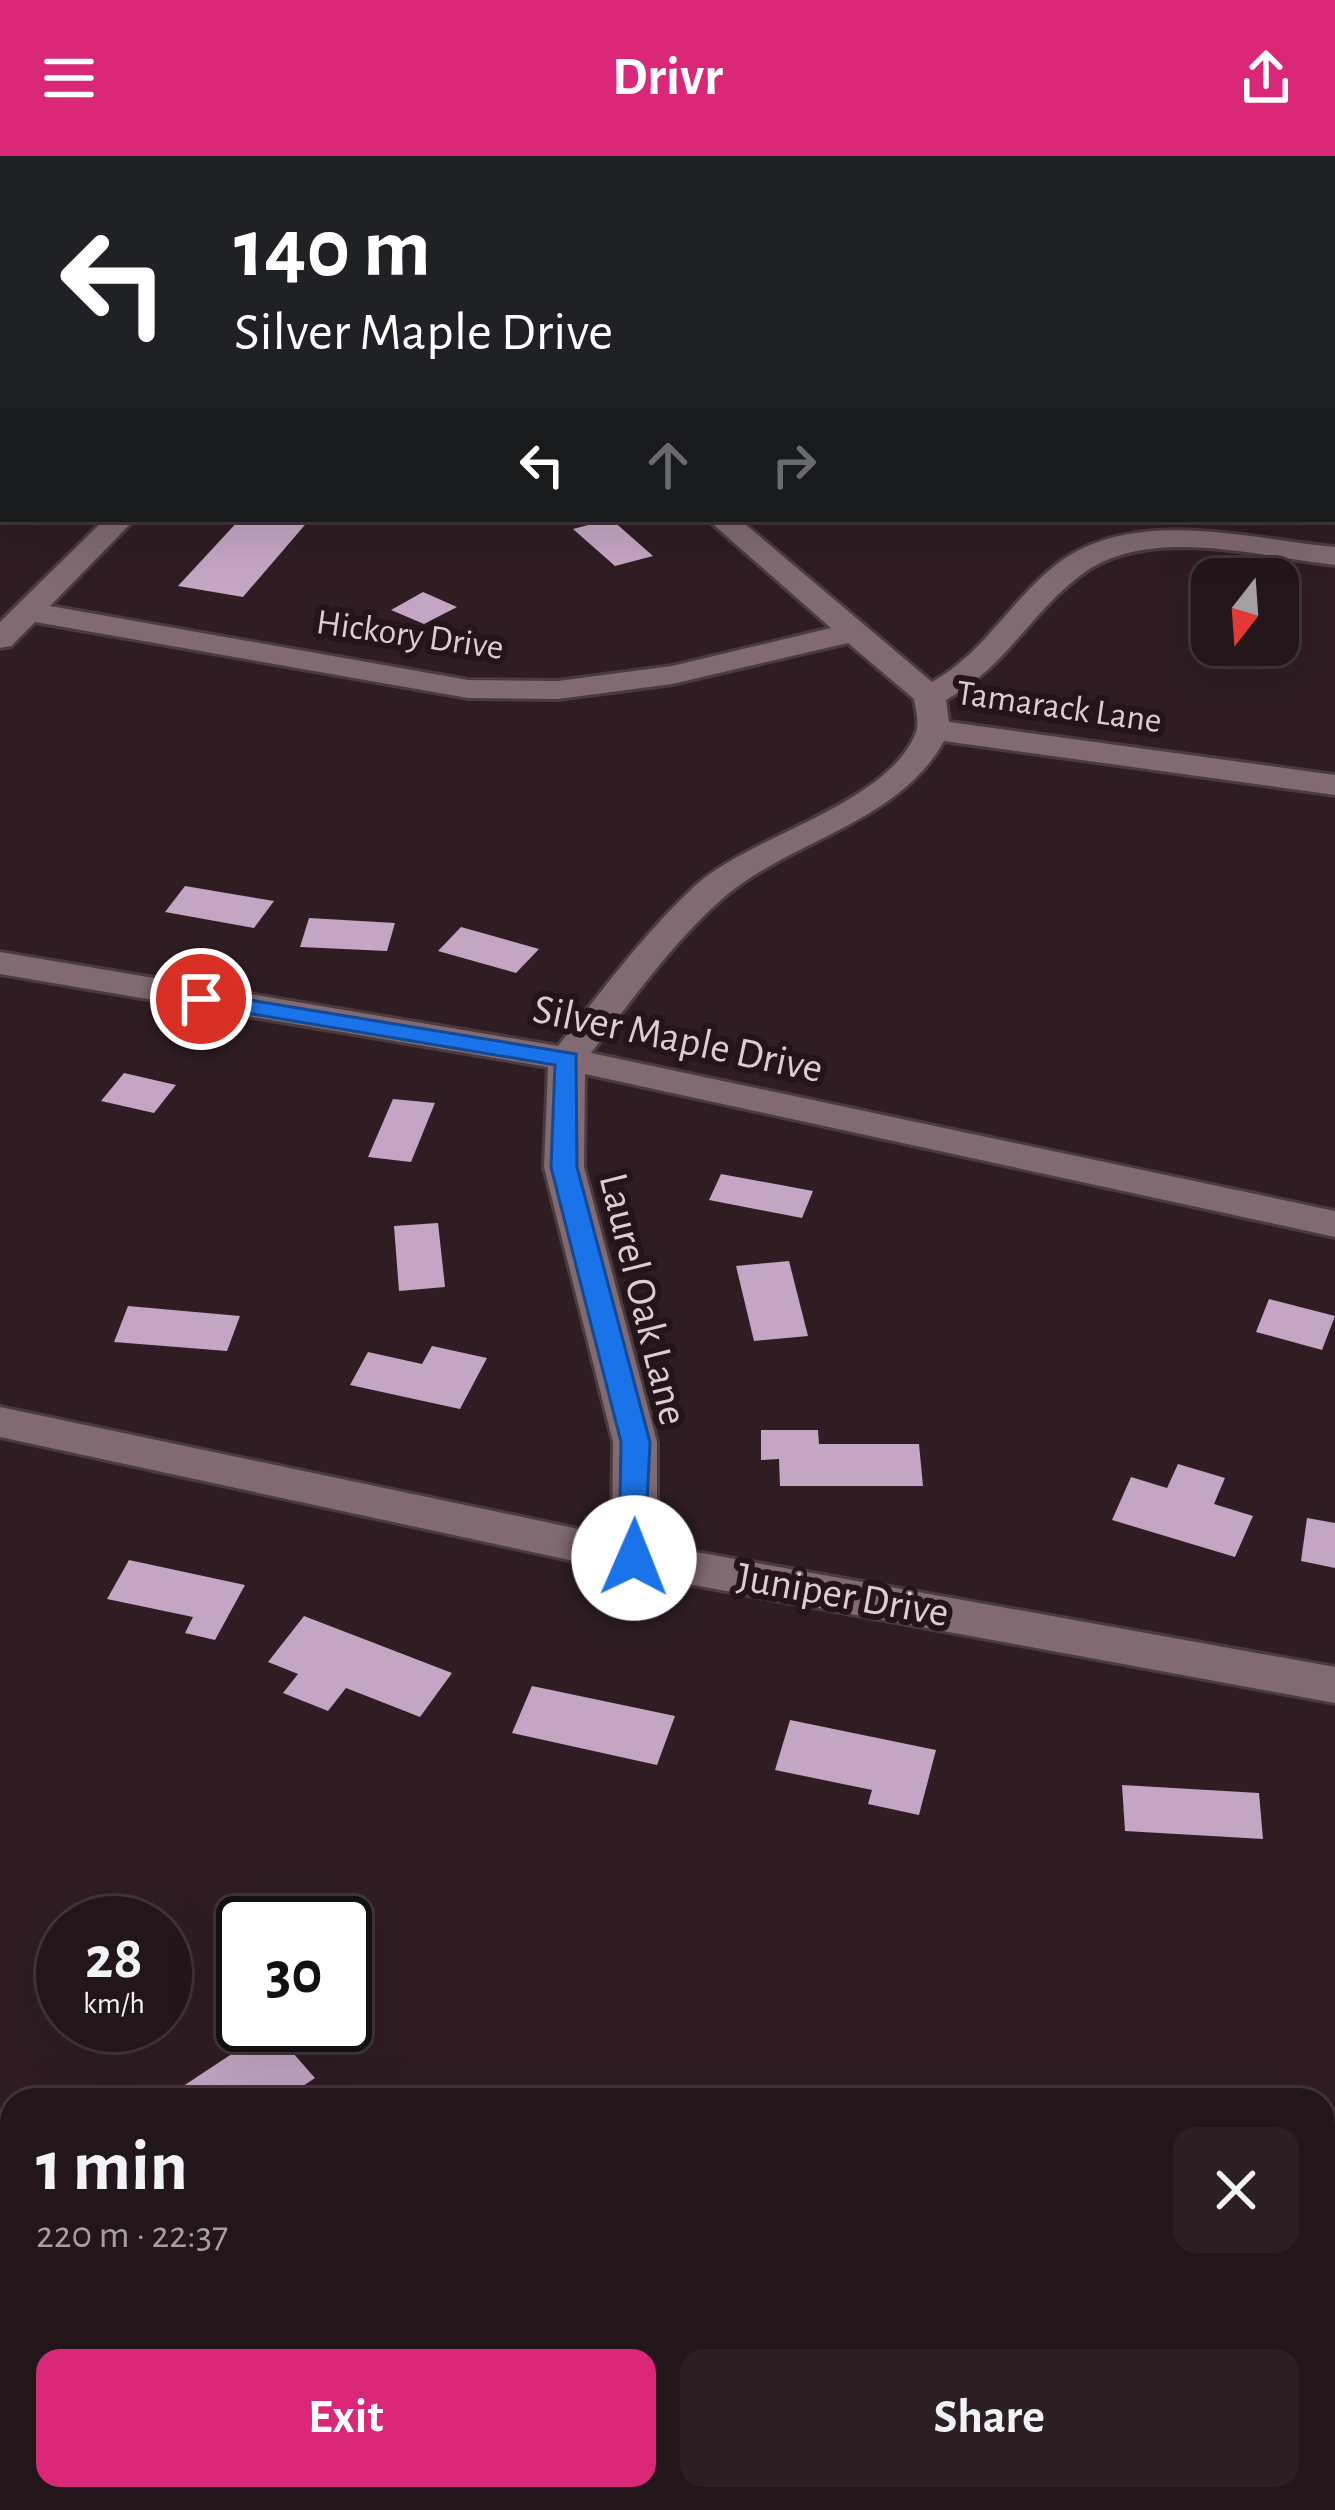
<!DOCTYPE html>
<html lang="en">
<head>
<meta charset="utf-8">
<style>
	body { margin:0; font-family:"Alegreya Sans",sans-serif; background:#2b1f23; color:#f1f3f6; height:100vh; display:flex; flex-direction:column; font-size:45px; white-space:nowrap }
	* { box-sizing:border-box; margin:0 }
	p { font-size:39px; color:#a39fa2 }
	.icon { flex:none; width:66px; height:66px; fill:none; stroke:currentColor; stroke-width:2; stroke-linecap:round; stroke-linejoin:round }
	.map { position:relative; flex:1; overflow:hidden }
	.sheet { position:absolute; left:0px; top:1932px; width:1335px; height:423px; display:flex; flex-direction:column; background:#23161a; border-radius:36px 36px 0 0; box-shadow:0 12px 48px #0002,0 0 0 3px #403539 }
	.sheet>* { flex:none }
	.top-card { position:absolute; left:0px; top:0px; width:1335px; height:366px; box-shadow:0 12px 48px #0002,0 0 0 3px #403539; background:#202124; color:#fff; overflow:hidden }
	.needle { width:78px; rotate:197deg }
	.tools { position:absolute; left:1191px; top:402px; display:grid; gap:24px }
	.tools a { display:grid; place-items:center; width:108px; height:108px; border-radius:24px; background:#23161a; box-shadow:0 12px 48px #0002,0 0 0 3px #403539; font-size:60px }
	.speed { position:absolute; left:36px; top:1740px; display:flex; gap:24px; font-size:60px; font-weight:700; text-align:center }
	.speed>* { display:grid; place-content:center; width:156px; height:156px; border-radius:50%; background:#23161a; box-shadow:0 12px 48px #0002,0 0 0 3px #403539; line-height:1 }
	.speed small { font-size:30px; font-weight:400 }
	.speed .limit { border:6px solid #111; border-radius:18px; background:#fff; color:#111 }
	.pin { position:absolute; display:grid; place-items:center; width:102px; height:102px; color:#fff; margin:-51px; border:6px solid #fff; border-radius:50%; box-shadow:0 3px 12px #0007 }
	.me { position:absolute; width:132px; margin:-66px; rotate:1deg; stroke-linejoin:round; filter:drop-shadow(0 0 9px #0008) }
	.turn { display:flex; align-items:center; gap:42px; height:252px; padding:0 36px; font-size:54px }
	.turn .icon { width:156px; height:156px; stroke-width:2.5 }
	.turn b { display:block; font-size:84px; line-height:102px }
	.lanes { display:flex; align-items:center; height:114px; padding:0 36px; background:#0003; justify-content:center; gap:60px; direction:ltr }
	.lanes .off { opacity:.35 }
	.round { display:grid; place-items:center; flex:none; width:126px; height:126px; border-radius:24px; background:#2b1f23 }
	.summary { display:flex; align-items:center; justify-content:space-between; height:204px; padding:0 36px }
	h1 { font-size:72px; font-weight:600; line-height:90px }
	.primary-button { display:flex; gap:24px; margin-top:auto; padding:24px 36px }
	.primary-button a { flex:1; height:138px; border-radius:24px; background:#db2777; color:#fff; font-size:48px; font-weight:600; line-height:138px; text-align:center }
	.primary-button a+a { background:#2b1f23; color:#f1f3f6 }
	header { display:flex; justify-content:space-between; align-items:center; height:156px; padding:0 36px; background:#db2777; color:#fff; font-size:54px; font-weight:600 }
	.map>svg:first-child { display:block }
	.building { fill:#c4a5c3 }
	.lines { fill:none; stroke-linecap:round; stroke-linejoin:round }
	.lane-casing { stroke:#4a3b3f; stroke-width:6 }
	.street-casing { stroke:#4a3b3f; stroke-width:6 }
	.lane { fill:#816a71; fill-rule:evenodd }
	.street { fill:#816a71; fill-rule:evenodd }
	.route { fill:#1a73e8; stroke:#114b97; stroke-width:3 }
	.labels { text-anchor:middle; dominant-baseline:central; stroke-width:12; stroke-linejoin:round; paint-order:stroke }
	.far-street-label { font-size:36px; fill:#dbced2; stroke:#251419 }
	.street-label { font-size:42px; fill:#dbced2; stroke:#251419 }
</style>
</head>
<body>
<header><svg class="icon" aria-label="menu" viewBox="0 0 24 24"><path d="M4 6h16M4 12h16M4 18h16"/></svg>Drivr<svg class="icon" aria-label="share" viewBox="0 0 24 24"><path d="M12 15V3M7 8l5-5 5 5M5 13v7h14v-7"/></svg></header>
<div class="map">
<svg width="1335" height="2354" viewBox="0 0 1335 2354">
	<rect width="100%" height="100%" fill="#2f1d23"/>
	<g class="building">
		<path d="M 240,363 L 310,363 L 243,441 L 178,430 Z"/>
		<path d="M 611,363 L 653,400 L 615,410 L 573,373 Z"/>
		<path d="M 423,436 L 457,451 L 424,468 L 391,454 Z"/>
		<path d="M 185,730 L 274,745 L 254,772 L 165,756 Z"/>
		<path d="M 309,762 L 395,767 L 387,795 L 300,791 Z"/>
		<path d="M 461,771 L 539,793 L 516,817 L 438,795 Z"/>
		<path d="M 124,917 L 176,929 L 154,957 L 101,945 Z"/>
		<path d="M 393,943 L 435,947 L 411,1006 L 368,1001 Z"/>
		<path d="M 721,1018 L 813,1035 L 802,1062 L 709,1044 Z"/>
		<path d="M 438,1067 L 445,1131 L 399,1135 L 394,1070 Z"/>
		<path d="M 789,1105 L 808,1180 L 754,1185 L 736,1110 Z"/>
		<path d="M 1269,1143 L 1335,1160 L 1322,1194 L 1256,1176 Z"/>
		<path d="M 128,1150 L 240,1160 L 227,1195 L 114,1186 Z"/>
		<path d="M 432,1190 L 487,1202 L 460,1253 L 350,1229 L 368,1196 L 422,1208 Z"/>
		<path d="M 761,1274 L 818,1274 L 819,1288 L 919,1288 L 923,1330 L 780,1330 L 779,1303 L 761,1304 Z"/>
		<path d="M 1178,1308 L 1225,1322 L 1214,1348 L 1253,1360 L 1235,1401 L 1112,1364 L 1131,1321 L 1167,1332 Z"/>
		<path d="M 1307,1362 L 1335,1367 L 1335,1412 L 1301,1405 Z"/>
		<path d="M 129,1404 L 245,1429 L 215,1484 L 185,1477 L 193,1461 L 107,1443 Z"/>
		<path d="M 304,1460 L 452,1517 L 420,1561 L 346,1532 L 328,1555 L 283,1537 L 298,1518 L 268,1506 Z"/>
		<path d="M 532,1530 L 675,1560 L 657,1609 L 512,1577 Z"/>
		<path d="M 790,1564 L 936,1594 L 919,1659 L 868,1648 L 872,1634 L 775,1614 Z"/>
		<path d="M 1122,1629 L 1259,1637 L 1263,1683 L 1125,1675 Z"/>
		<path d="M 271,1872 L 315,1922 L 282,1944 L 162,1944 Z"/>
	</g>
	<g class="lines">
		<g class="lane-casing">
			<path id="lane" d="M 349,2343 L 379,2343 L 377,2354 L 347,2354 Z"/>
		</g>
		<g class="street-casing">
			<g id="street">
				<path d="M 427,0 L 451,0 L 426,3 Z"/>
				<path d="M 1028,0 L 1052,0 L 1055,3 L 1031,3 Z"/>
				<path d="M 3,37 L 3,52 L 0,53 L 0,38 Z"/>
				<rect x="0" y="102" width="3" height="14"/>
				<path d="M 1332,123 L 1335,124 L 1335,140 L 1332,139 Z"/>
				<path d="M 105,363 L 135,363 L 50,450 L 468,524 L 558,525 L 672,510 L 831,472 L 707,363 L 739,363 L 932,526 C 986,496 1013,440 1061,405 C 1137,351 1250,383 1335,391 L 1335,409 C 1259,401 1148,368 1081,419 C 1030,457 1008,509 946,544 L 949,566 L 1335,619 L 1335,639 L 944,585 C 898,668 789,684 722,743 C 672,787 632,844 591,897 L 1335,1055 L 1335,1081 L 585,918 L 584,1011 L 657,1286 L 657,1389 L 1335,1511 L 1335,1547 L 634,1418 L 0,1281 L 0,1251 L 612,1380 L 613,1286 L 544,1011 L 548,911 L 0,818 L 0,796 L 558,890 C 602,835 644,777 696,729 C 752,679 884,650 915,579 C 920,568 916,555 914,543 L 848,487 L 672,528 L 558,543 L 468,542 L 35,466 L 11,490 L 0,492 L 0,466 Z"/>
			</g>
		</g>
		<use href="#lane" class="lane"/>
		<use href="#street" class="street"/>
	</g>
	<path class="route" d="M 201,836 L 576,898 L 577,1011 L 650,1286 L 644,1409 L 623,1409 L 619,1402 L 621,1286 L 551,1011 L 555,909 L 193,848 L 189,843 Z"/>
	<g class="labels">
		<g class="far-street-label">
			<text transform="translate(410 479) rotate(8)">Hickory Drive</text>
			<text transform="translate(1059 551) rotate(8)">Tamarack Lane</text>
		</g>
		<g class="street-label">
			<text transform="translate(678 883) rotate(12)">Silver Maple Drive</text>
			<text transform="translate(643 1143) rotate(76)">Laurel Oak Lane</text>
			<text transform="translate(843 1439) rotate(10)">Juniper Drive</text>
		</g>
	</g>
</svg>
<div class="tools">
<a><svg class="needle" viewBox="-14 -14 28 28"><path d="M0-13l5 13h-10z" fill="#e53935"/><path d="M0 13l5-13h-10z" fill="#a39fa2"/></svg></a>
</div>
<div class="speed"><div>28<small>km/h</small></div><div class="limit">30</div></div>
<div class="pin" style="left:201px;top:843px;background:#d93025"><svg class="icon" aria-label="arrive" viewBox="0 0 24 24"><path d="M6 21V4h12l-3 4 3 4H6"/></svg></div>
<svg class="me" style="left:634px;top:1402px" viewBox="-20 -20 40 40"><circle r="19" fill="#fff"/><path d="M0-13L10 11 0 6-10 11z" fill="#1a73e8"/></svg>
<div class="top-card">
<div class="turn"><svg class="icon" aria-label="left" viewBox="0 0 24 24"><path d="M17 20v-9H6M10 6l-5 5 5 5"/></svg><div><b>140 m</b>Silver Maple Drive</div></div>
<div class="lanes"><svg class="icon" aria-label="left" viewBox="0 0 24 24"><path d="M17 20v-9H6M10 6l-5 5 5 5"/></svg><svg class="icon off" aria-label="ahead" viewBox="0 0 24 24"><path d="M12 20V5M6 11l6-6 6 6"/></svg><svg class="icon off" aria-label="right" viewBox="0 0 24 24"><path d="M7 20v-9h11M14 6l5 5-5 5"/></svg></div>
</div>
<section class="sheet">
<div class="summary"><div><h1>1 min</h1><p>220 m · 22:37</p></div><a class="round"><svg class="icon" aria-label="close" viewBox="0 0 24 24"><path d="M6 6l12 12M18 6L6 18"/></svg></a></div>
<div class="primary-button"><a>Exit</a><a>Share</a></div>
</section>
</div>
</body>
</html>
